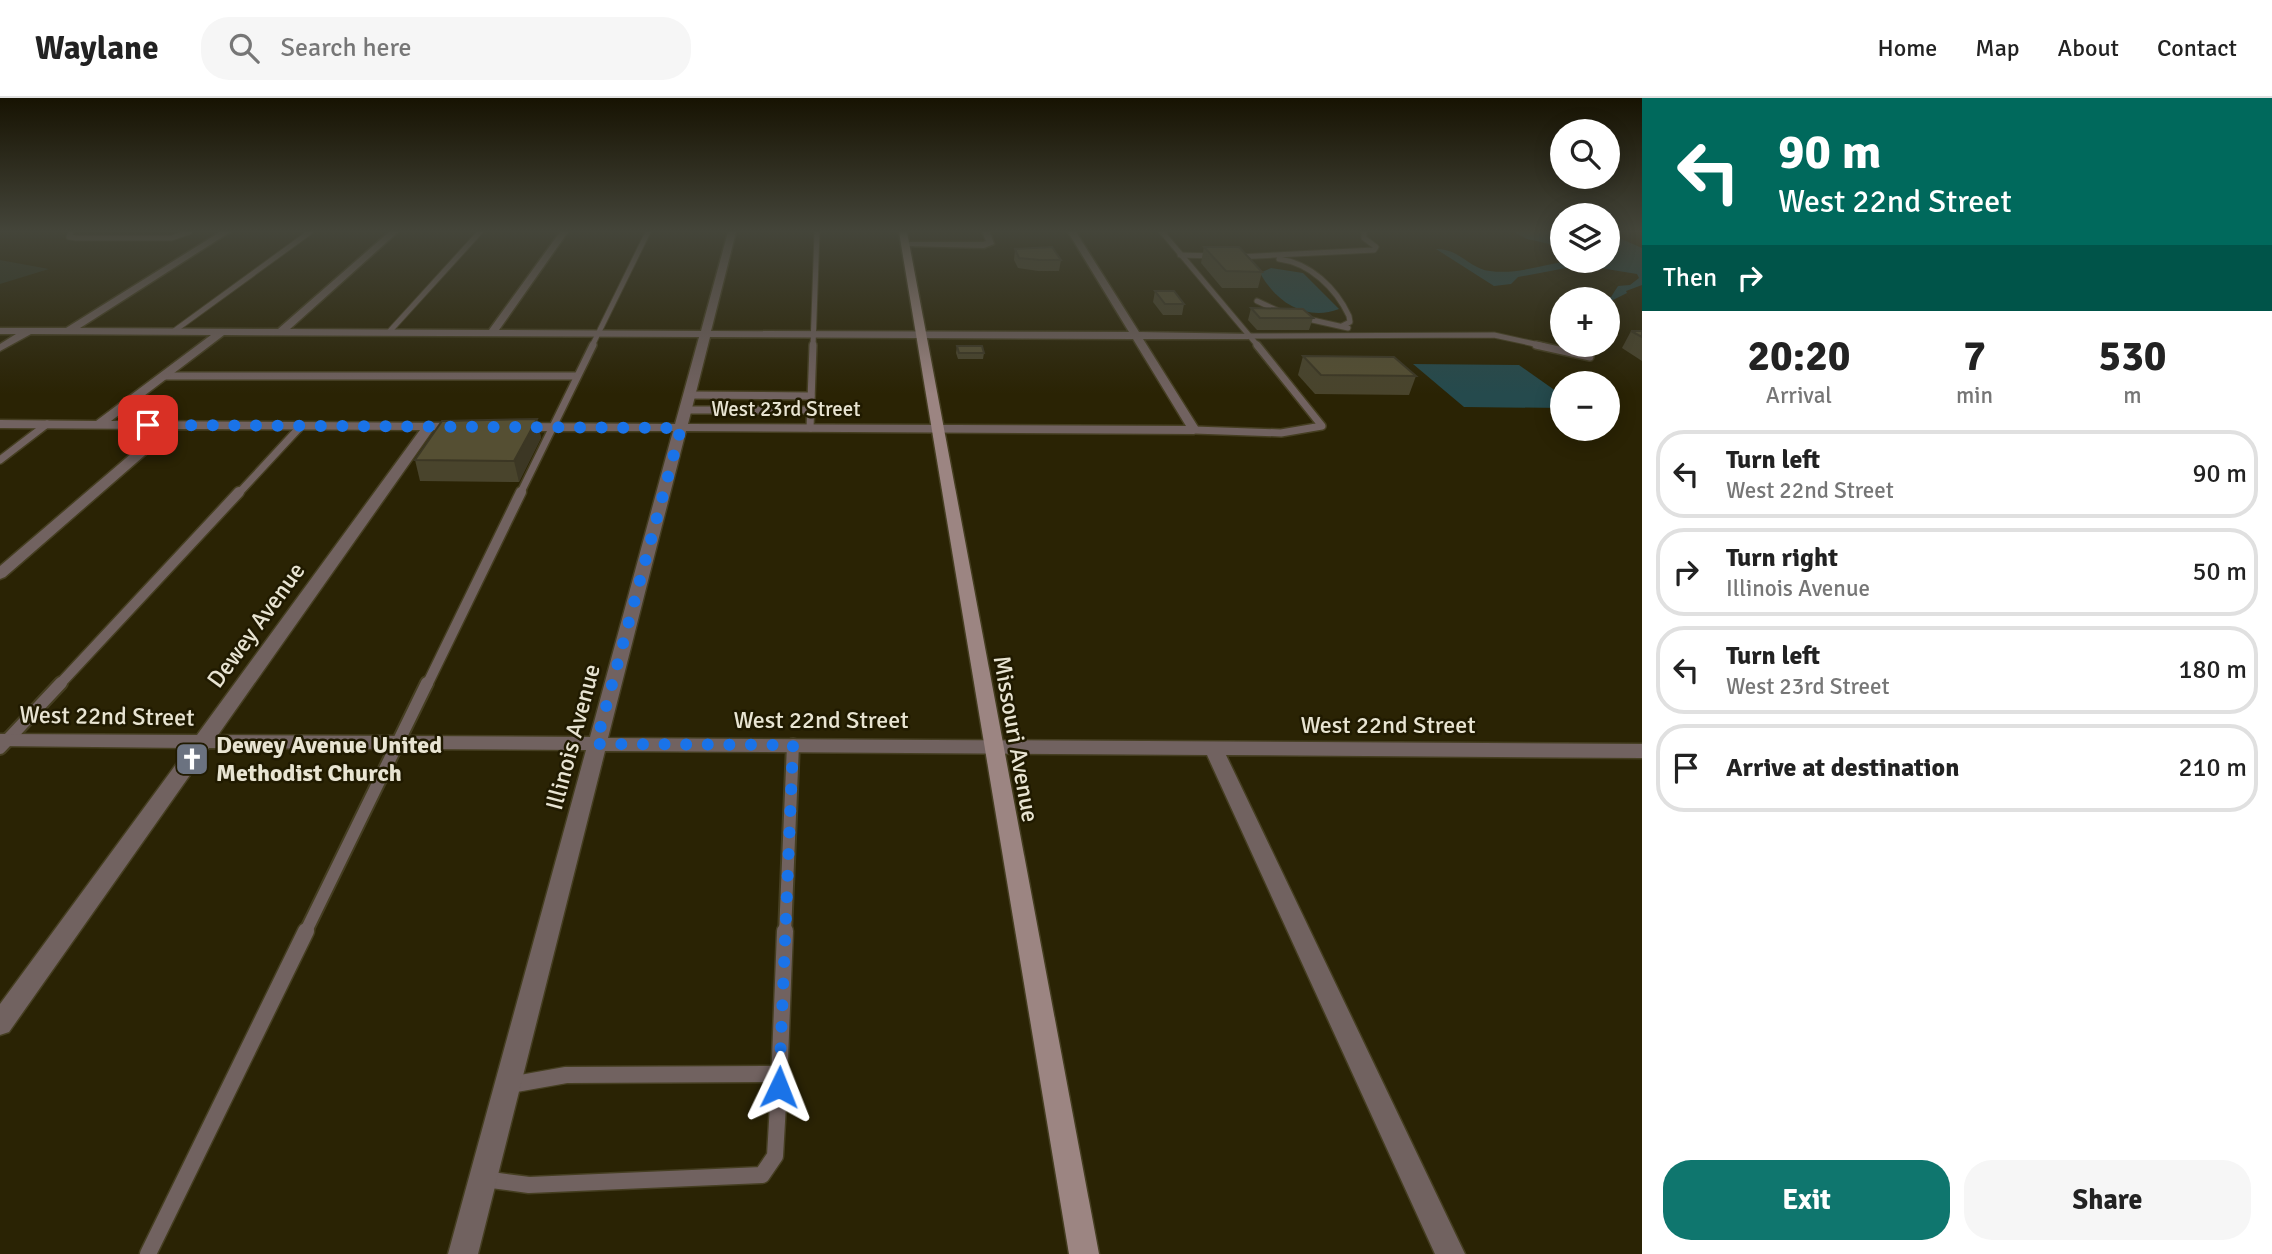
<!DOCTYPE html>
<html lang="en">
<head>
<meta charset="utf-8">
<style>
	body { margin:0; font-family:Signika,sans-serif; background:#f6f6f6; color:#222; height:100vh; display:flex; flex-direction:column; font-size:26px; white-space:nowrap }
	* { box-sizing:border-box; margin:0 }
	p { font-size:23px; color:#767676 }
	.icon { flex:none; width:38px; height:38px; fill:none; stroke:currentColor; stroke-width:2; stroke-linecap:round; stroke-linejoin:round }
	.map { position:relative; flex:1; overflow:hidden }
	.side { display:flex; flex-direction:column; background:#fff; width:630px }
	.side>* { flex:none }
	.top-card { background:#00695c; color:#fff; overflow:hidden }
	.buttons { position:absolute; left:1550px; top:21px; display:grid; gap:14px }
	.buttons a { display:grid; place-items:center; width:70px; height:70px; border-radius:50%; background:#fff; box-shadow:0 4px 18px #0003; font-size:35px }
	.pin { position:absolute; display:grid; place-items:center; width:60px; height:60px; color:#fff; margin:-30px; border-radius:14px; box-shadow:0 4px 10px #0006 }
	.me { position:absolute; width:77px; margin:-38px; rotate:2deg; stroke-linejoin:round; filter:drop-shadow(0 0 5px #0008) }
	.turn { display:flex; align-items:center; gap:24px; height:147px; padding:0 21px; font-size:32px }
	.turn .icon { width:91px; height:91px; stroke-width:2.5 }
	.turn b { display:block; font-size:49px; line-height:60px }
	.then { display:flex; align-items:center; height:66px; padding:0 21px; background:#0003; gap:14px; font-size:26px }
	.eta { display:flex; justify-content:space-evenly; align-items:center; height:119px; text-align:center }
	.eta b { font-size:42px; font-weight:700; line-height:49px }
	.primary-button { display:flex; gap:14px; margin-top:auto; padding:14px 21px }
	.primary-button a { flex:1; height:80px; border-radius:28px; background:#0f766e; color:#fff; font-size:28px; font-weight:700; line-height:80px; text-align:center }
	.primary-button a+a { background:#f6f6f6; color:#222 }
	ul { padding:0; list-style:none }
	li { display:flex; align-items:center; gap:21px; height:88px; margin:0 14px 10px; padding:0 7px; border:4px solid #e0e0e0; border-radius:28px }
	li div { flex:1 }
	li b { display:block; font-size:26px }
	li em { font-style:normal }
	header { display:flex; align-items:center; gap:42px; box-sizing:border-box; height:98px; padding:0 35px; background:#fff; border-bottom:2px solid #e0e0e0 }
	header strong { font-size:33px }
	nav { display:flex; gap:38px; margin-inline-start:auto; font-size:24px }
	.search { width:490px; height:63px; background:#f6f6f6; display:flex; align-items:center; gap:18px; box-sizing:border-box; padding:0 24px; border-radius:28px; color:#767676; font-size:26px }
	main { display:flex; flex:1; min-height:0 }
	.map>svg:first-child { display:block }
	.green { fill:#2e3422 }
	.water { fill:#254a4d }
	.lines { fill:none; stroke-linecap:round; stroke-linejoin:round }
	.lane-far4-casing { stroke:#453e21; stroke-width:7 }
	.lane-far3-casing { stroke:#453e21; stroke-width:10 }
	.lane-far2-casing { stroke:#453e21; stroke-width:13 }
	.lane-far1-casing { stroke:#453e21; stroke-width:16 }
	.lane-casing { stroke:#453e21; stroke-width:19 }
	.street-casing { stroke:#453e21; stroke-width:3 }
	.secondary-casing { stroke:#453e21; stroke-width:3 }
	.lane-far4 { stroke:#716260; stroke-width:5 }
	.lane-far3 { stroke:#716260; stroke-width:7 }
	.lane-far2 { stroke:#716260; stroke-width:10 }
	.lane-far1 { stroke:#716260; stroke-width:12 }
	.lane { stroke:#716260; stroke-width:16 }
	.street { fill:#716260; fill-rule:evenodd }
	.secondary { fill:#9c8582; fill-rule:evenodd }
	.wall { fill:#49442c }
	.shaded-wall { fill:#3c3724 }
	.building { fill:#554f33; stroke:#3c3724; stroke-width:2 }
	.route { stroke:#1a73e8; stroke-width:12; stroke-dasharray:0 21.6 }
	.labels { text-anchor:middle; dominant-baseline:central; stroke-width:5; stroke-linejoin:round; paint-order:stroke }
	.far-street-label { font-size:21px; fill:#e8e4d2; stroke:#201a00 }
	.street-label { font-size:24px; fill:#e8e4d2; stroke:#201a00 }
	.poi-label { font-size:24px; font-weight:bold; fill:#e8e4d2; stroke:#201a00; text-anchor:start }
</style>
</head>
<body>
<header>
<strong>Waylane</strong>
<div class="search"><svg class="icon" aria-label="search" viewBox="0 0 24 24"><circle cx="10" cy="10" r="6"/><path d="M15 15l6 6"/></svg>Search here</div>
<nav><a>Home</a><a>Map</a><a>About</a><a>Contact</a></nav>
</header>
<main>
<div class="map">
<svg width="1642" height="1156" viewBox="0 0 1642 1156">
	<rect width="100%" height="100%" fill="#2a2304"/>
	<path class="green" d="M 0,162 L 49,171 L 0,186 Z"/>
	<g class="water">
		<path d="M 1514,134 L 1563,134 L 1563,149 L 1527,141 Z"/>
		<path d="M 1608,135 L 1642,150 L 1642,187 L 1626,193 L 1627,195 L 1611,203 L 1608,209 L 1608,201 L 1600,201 L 1611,199 L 1618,188 L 1630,187 L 1639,180 L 1637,176 L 1582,167 L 1518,179 L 1511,186 L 1494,188 L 1436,151 C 1461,151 1469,171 1490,173 C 1518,177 1544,166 1570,163 C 1583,161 1596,163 1608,163 Z"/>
		<path d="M 1271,170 L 1303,175 L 1339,211 C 1306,224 1276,204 1260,175 Z"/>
		<path d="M 1413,266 L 1519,267 L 1563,298 L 1563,310 L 1464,309 Z"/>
	</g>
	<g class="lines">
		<g class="lane-far4-casing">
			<g id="lane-far4">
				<path d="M 71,134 L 69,139 L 76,140 L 172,140 L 189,134"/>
				<path d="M 1162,134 L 1258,248"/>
				<path d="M 1180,157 L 1214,158"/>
				<path d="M 1237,159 L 1374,152 L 1376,149 L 1364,140 L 1364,134"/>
				<path d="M 1279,161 C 1310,165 1336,190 1349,218 L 1350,224 L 1342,228"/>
				<path d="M 1257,203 L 1283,215"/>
				<path d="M 1299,219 L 1348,230"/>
				<path d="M 174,233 L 310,134"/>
				<path d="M 389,234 L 480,134"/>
				<path d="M 1248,238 L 1494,237 L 1544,248"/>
				<path d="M 592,248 L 648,134"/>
				<path d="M 813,248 L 817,134"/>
			</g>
		</g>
		<g class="lane-far3-casing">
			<g id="lane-far3">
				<path d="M 1536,247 L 1590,259"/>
				<path d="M 163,278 L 577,278"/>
				<path d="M 689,297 L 811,298"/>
				<path d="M 685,312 L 810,312"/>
				<path d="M 810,330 L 813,247"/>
				<path d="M 1194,332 L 1281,335 L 1322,328 L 1257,247"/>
				<path d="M 0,362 L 47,326"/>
				<path d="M 238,396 L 301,328"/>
				<path d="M 520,396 L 593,247"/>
			</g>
		</g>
		<g class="lane-far2-casing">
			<g id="lane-far2">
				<path d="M 59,587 L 239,394"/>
				<path d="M 427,587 L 521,394"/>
			</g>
		</g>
		<g class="lane-far1-casing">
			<g id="lane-far1">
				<path d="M 0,650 L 61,585"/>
				<path d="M 305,835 L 427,585"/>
				<path d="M 785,835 L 793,647"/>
			</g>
		</g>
		<g class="lane-casing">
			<g id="lane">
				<path d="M 779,987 L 785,833"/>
				<path d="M 484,1081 L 529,1087 L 762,1077 L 775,1058 L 779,989 L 773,976 L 566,977 L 510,987"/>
				<path d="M 148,1156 L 306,833"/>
			</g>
		</g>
		<g class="street-casing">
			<g id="street">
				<path d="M 220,134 L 230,134 L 80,230 L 278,231 L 389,134 L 398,134 L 290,231 L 489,232 L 560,134 L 568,134 L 499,232 L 701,233 L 728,134 L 736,134 L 711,233 L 1129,234 L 1068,134 L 1076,134 L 1139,234 L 1252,236 L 1252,240 L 1248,241 L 1143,241 L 1200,332 L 1194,336 L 686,333 L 608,640 L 1642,646 L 1642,660 L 1226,657 L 1465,1156 L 1435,1156 L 1207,657 L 605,653 L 478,1156 L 448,1156 L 586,652 L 209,650 L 9,934 L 0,937 L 0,906 L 188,650 L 0,648 L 0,636 L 197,637 L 420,332 L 175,331 L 5,479 L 0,481 L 0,468 L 160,331 L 0,330 L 0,322 L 96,323 L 211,237 L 31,236 L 0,253 L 0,246 L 16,236 L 0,236 L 0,230 L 66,230 ZM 224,237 L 699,239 L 675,326 L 515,325 L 509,329 L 515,333 L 673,333 L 590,639 L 218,637 L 433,332 L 462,333 L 468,329 L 462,325 L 111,323 ZM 710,239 L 1133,241 L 1186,328 L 688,326 Z"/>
				<path d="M 982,134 L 990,134 L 994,146 L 984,150 L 905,148 L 901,146 L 905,144 L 983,144 L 986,143 Z"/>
			</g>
		</g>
		<g class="secondary-casing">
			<path id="secondary" d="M 899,134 L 907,134 L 1099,1156 L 1069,1156 Z"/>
		</g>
		<use href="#lane-far4" class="lane-far4"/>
		<use href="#lane-far3" class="lane-far3"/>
		<use href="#lane-far2" class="lane-far2"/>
		<use href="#lane-far1" class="lane-far1"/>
		<use href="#lane" class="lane"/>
		<use href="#street" class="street"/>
		<use href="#secondary" class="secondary"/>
	</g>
	<g class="wall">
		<path d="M 1204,149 L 1262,174 L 1258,190 L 1222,190 L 1201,165 Z"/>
		<path d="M 1015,151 L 1061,162 L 1059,173 L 1038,173 L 1018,170 L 1014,162 Z"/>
		<path d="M 1155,193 L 1184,206 L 1182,217 L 1163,217 L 1153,204 Z"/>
		<path d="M 1251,210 L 1313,220 L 1309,232 L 1257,232 L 1248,222 Z"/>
		<path d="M 1631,233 L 1642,233 L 1642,263 L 1622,250 Z"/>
		<path d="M 957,248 L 984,255 L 983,261 L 958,261 L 956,255 Z"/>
		<path d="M 1303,258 L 1416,278 L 1409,297 L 1315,296 L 1298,277 Z"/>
		<path d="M 537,321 L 541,340 L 519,384 L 420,383 L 415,362 Z"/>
	</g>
	<path class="shaded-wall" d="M 537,321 L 541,340 L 519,384 L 514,363 Z"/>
	<g class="building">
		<path d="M 1052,149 L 1061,162 L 1040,162 L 1019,160 L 1015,151 Z"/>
		<path d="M 1204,149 L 1239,149 L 1262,174 L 1226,173 Z"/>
		<path d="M 1155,193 L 1174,193 L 1184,206 L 1165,206 Z"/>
		<path d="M 1251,210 L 1303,211 L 1313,220 L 1260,220 Z"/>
		<path d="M 1631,233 L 1642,233 L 1642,239 Z"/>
		<path d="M 957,248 L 982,248 L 984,255 L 959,255 Z"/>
		<path d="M 1303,258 L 1394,259 L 1416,278 L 1321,277 Z"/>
		<path d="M 537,321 L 514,363 L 415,362 L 442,323 Z"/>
	</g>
	<linearGradient id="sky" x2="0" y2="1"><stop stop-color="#171302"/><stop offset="0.45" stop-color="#44453a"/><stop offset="1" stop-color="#44453a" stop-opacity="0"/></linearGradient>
	<rect width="1642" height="296" fill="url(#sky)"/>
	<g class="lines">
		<path class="route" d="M 148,327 L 681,330 L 596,646 L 793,647 L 779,989"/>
	</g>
	<defs>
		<g id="church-square" transform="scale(1.75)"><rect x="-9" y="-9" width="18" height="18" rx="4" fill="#6b7280" stroke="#201a00"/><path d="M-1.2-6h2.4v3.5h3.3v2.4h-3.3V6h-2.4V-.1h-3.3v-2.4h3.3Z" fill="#fff"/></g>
	</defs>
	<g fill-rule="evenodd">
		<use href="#church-square" x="192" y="661"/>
	</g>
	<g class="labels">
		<g class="far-street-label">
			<text x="786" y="311">West 23rd Street</text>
		</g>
		<g class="street-label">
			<text transform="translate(256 527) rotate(-54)">Dewey Avenue</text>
			<text transform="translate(107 618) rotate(1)">West 22nd Street</text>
			<text x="821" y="622">West 22nd Street</text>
			<text x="1388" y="627">West 22nd Street</text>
			<text transform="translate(573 639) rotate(-75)">Illinois Avenue</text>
			<text transform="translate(1016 641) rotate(80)">Missouri Avenue</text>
		</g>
		<g class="poi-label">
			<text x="216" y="647">Dewey Avenue United<tspan x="216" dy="28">Methodist Church</tspan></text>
		</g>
	</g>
</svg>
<div class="buttons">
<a><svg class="icon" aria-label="search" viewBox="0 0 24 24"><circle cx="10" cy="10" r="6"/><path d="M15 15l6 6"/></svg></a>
<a><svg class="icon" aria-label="layers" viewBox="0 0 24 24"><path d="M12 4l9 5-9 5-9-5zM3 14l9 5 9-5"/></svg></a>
<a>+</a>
<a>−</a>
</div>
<div class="pin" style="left:148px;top:327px;background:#d93025"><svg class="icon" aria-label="arrive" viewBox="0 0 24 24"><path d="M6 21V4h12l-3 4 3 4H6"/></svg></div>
<svg class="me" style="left:779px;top:989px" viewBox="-20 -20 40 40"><path d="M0-17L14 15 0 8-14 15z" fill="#1a73e8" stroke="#fff" stroke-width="4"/></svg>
</div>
<section class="side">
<div class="top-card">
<div class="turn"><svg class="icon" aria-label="left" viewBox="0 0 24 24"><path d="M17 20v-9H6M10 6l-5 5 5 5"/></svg><div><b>90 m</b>West 22nd Street</div></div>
<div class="then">Then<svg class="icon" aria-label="right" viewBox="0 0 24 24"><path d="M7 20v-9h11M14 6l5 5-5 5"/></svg></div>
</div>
<div class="eta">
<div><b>20:20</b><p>Arrival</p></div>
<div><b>7</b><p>min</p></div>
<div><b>530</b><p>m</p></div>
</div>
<ul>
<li><svg class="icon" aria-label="left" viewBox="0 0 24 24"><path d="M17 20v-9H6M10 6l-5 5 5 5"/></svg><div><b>Turn left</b><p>West 22nd Street</p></div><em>90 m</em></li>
<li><svg class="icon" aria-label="right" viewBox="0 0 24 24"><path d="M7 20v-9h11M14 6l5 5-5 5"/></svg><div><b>Turn right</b><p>Illinois Avenue</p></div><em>50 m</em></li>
<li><svg class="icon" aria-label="left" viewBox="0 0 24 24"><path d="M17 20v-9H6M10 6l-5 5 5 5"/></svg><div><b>Turn left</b><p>West 23rd Street</p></div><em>180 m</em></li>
<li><svg class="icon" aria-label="arrive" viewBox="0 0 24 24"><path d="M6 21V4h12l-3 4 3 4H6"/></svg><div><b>Arrive at destination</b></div><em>210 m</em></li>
</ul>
<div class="primary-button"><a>Exit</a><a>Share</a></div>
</section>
</main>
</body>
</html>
